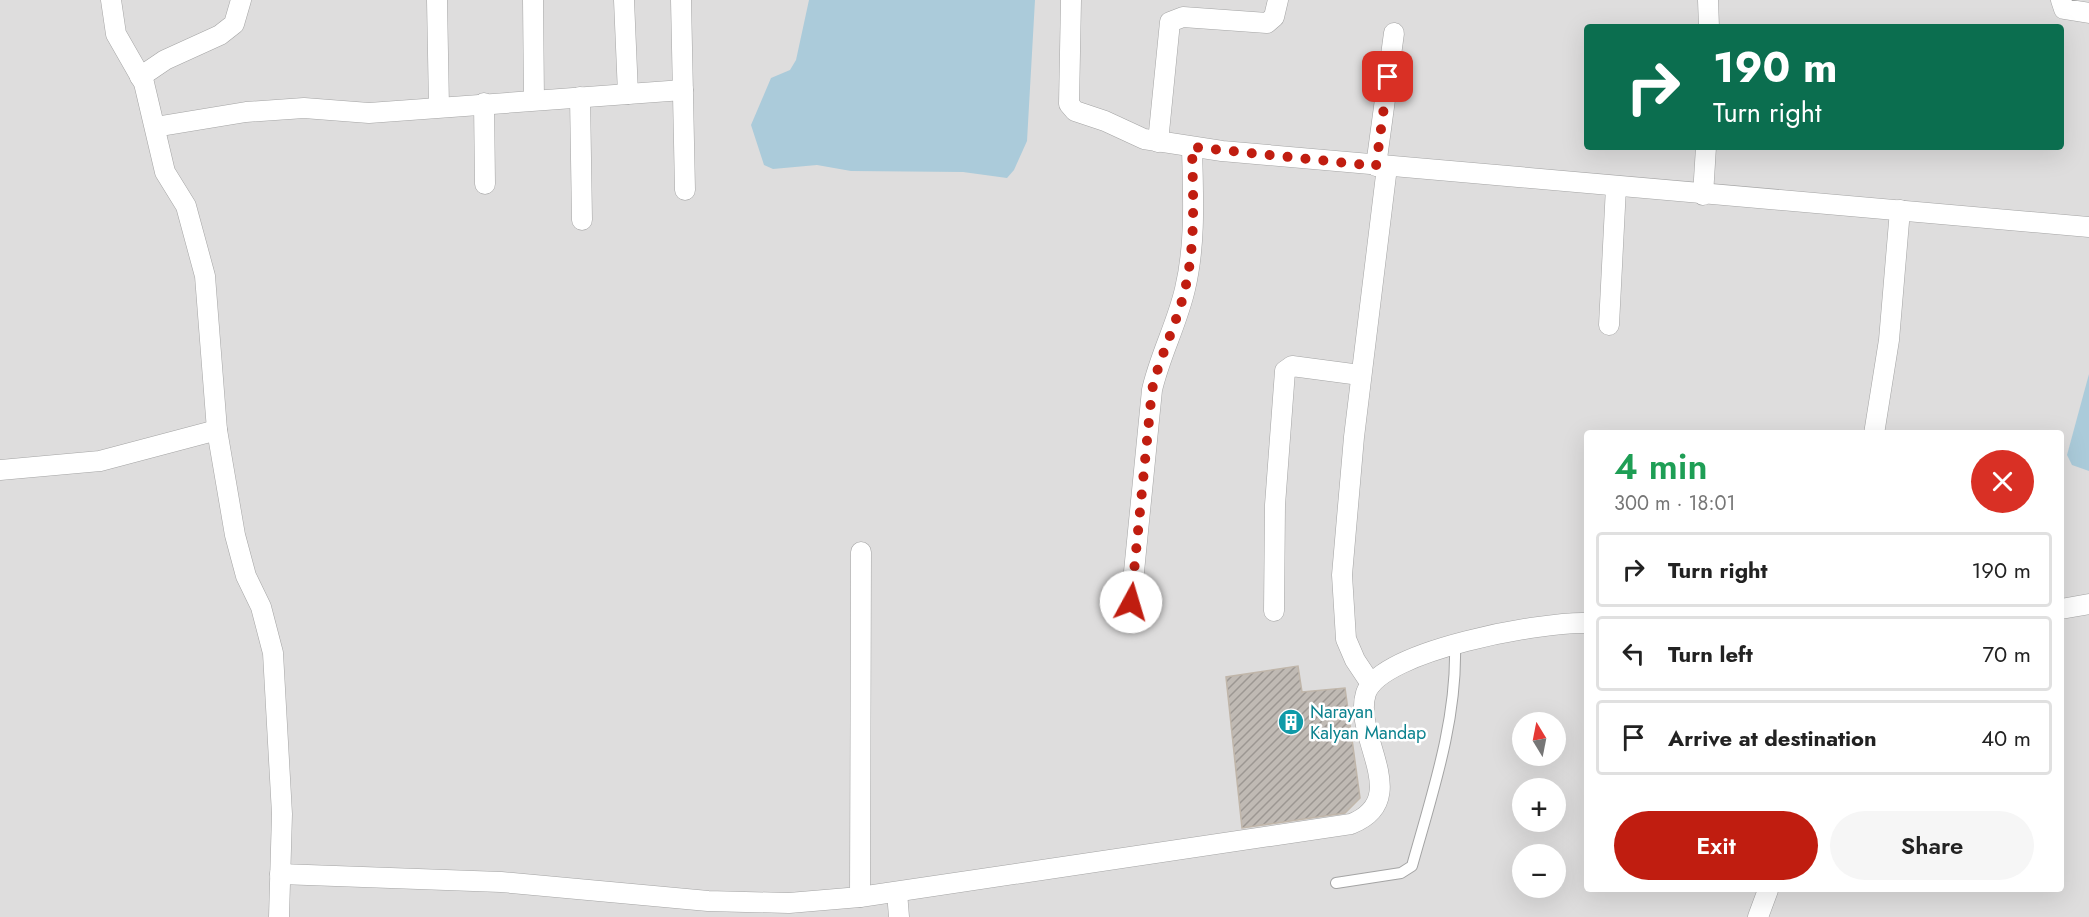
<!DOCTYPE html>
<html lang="en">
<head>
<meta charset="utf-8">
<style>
	body { margin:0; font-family:Jost,sans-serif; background:#f6f6f6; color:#222; height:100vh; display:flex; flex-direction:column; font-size:22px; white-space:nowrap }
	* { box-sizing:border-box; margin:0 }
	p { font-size:20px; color:#767676 }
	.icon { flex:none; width:33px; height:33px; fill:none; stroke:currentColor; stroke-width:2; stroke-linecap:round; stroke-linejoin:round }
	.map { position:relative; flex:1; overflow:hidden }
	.sheet { position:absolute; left:1584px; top:430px; width:480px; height:462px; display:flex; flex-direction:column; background:#fff; border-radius:6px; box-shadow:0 6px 24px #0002 }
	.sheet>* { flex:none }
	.guide { position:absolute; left:1584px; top:24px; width:480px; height:126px; border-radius:6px; box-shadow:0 6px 24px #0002; background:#0b6e4f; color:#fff; overflow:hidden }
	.needle { width:39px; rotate:350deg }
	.buttons { position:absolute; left:1512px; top:712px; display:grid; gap:12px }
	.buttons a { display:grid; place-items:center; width:54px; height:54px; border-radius:50%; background:#fff; box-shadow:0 6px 24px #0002; font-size:30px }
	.pin { position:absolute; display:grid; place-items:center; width:51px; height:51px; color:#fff; margin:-26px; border-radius:12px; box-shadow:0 3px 9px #0006 }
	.me { position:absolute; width:66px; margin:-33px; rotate:6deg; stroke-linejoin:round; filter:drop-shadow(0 0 4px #0008) }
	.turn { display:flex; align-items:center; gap:21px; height:126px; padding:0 30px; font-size:27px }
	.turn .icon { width:78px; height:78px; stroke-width:2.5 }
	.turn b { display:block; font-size:42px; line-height:51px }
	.round { display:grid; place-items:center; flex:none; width:63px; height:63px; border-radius:32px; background:#f6f6f6 }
	.head { display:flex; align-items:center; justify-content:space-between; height:102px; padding:0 30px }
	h1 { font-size:36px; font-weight:600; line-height:45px; color:#1e9e55 }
	.button { display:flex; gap:12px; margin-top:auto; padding:12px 30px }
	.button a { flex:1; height:69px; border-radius:36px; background:#c01d10; color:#fff; font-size:24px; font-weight:600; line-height:69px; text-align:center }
	.button a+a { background:#f6f6f6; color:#222 }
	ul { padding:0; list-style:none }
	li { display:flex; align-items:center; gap:18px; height:75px; margin:0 12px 9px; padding:0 18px; border:3px solid #e0e0e0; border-radius:6px }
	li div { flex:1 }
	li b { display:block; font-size:22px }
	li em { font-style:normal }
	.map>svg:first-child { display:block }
	.residential { fill:#dedddd; fill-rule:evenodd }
	.water { fill:#abcbda }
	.building { fill:url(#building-hatch); stroke:#c0b6aa; stroke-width:1.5 }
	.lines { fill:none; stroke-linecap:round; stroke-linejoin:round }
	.service-casing { stroke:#a4a4a4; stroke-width:12 }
	.minor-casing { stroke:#a4a4a4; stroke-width:21 }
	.service { stroke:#fff; stroke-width:10 }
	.minor { stroke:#fff; stroke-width:20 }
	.route { stroke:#c01d10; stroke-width:10; stroke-dasharray:0 18 }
	.labels { text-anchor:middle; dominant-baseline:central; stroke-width:5; stroke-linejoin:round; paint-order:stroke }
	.culture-label { font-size:18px; fill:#0d838f; stroke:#fff; text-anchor:start }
</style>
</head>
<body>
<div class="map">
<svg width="2089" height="917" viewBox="0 0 2089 917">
	<defs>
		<pattern id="building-hatch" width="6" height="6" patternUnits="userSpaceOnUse" patternTransform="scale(1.5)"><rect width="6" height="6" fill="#c0bab4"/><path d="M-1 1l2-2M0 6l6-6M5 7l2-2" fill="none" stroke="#9c9792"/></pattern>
	</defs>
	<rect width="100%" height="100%" fill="#f0ede7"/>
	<path class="residential" d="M 0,0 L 2089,0 L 2089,917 L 0,917 ZM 1587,27 L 2061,27 L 2061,147 L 1587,147 ZM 1587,434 L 2061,434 L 2061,890 L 1587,890 ZM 1522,723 L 1556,723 L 1556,756 L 1522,756 ZM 1522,789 L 1556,789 L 1556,822 L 1522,822 ZM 1522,855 L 1556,855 L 1556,888 L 1522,888 Z"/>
	<g class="water">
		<path d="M 809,0 L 1035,0 L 1027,141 L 1014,170 L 1007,178 L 963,172 L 851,171 L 817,165 L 773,169 L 764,165 L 751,125 L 771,78 L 790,70 L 796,60 Z"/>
		<path d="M 2089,374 L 2089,471 L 2072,465 L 2067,455 Z"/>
	</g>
	<path class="building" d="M 1298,666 L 1302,692 L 1345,688 L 1360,798 L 1345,813 L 1242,828 L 1226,677 Z"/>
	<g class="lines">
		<g class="service-casing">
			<path id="service" d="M 1336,883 L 1401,873 L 1412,866 C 1432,794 1457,721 1455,646"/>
		</g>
		<g class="minor-casing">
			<g id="minor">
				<path d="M 111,0 L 116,34 L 144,83 L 165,172 L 186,206 L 205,276 L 217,430 L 235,535 L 246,576 L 261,607 L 273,653 L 282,814 L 279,917"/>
				<path d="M 437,0 L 439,107"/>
				<path d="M 533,0 L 534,100"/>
				<path d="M 624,0 L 628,94"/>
				<path d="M 681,0 L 685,190"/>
				<path d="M 1071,0 L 1069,104 L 1075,111 L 1105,121 L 1144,139 L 1222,151 L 2089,227"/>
				<path d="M 1708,0 L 1709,27"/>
				<path d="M 2061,0 L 2064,9 L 2089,13"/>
				<path d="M 140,77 L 165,60 L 220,35 L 234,24 L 241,0"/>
				<path d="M 580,97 L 582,220"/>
				<path d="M 484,103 L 485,184"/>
				<path d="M 155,127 L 246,112 L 304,108 L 369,113 L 683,90"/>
				<path d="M 1158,142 L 1170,22 L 1183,17 L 1267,23 L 1274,17 L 1278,0"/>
				<path d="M 1376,166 L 1394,33"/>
				<path d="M 1703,195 L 1706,147"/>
				<path d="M 1609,325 L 1616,187"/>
				<path d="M 1874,434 L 1889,340 L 1900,210"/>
				<path d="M 0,470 L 100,461 L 217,430"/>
				<path d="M 1131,602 L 1152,390 C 1160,355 1177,324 1185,289 C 1196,243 1193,194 1192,147"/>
				<path d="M 2061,609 L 2089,604"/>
				<path d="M 1274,611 L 1275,505 L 1285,371 L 1292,366 L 1360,375"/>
				<path d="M 1371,684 L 1355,660 L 1346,639 L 1342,575 L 1354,437 L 1387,167"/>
				<path d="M 280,874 L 501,882 L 708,901 L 789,903 L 860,897 L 1351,824 C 1414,799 1352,737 1366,693 C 1381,650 1545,621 1587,623"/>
				<path d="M 897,892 L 899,917"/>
				<path d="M 860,897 L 861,552"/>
				<path d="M 1758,917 L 1768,890"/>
			</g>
		</g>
		<use href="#service" class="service"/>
		<use href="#minor" class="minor"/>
	</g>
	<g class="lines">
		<path class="route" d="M 1131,602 L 1152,390 C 1160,355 1177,324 1185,289 C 1196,243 1193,194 1192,147 L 1376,166 L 1388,77"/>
	</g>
	<defs>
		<g id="building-disc" transform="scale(1.35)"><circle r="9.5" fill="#0f9aa8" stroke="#fff"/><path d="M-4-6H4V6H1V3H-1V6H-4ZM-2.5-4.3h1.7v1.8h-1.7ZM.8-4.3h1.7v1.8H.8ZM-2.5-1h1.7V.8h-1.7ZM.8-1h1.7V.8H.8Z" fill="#fff"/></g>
	</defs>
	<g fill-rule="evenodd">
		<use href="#building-disc" x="1291" y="722"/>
	</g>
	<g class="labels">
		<g class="culture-label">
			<text x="1310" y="712">Narayan<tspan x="1310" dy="21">Kalyan Mandap</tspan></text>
		</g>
	</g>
</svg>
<div class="buttons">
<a><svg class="needle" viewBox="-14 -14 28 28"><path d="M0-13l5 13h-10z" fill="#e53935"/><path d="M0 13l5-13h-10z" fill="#767676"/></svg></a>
<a>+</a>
<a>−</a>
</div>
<div class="pin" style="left:1388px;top:77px;background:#d93025"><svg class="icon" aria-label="arrive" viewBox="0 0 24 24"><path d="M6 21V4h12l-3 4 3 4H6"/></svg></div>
<svg class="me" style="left:1131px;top:602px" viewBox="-20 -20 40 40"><circle r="19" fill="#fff"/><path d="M0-13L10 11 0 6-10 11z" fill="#c01d10"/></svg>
<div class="guide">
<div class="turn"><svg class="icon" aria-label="right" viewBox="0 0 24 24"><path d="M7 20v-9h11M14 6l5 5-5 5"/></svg><div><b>190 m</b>Turn right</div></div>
</div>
<section class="sheet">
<div class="head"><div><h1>4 min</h1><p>300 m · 18:01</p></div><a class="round" style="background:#d93025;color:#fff"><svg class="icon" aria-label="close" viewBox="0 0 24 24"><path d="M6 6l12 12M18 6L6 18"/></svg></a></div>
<ul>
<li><svg class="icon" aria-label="right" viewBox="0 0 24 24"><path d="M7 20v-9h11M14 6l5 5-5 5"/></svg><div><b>Turn right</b></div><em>190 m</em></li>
<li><svg class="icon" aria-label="left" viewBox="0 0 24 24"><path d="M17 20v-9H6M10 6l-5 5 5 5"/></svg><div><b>Turn left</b></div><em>70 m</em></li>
<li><svg class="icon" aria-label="arrive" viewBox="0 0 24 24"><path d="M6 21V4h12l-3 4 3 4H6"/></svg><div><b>Arrive at destination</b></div><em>40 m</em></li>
</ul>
<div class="button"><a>Exit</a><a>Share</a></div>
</section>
</div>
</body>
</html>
